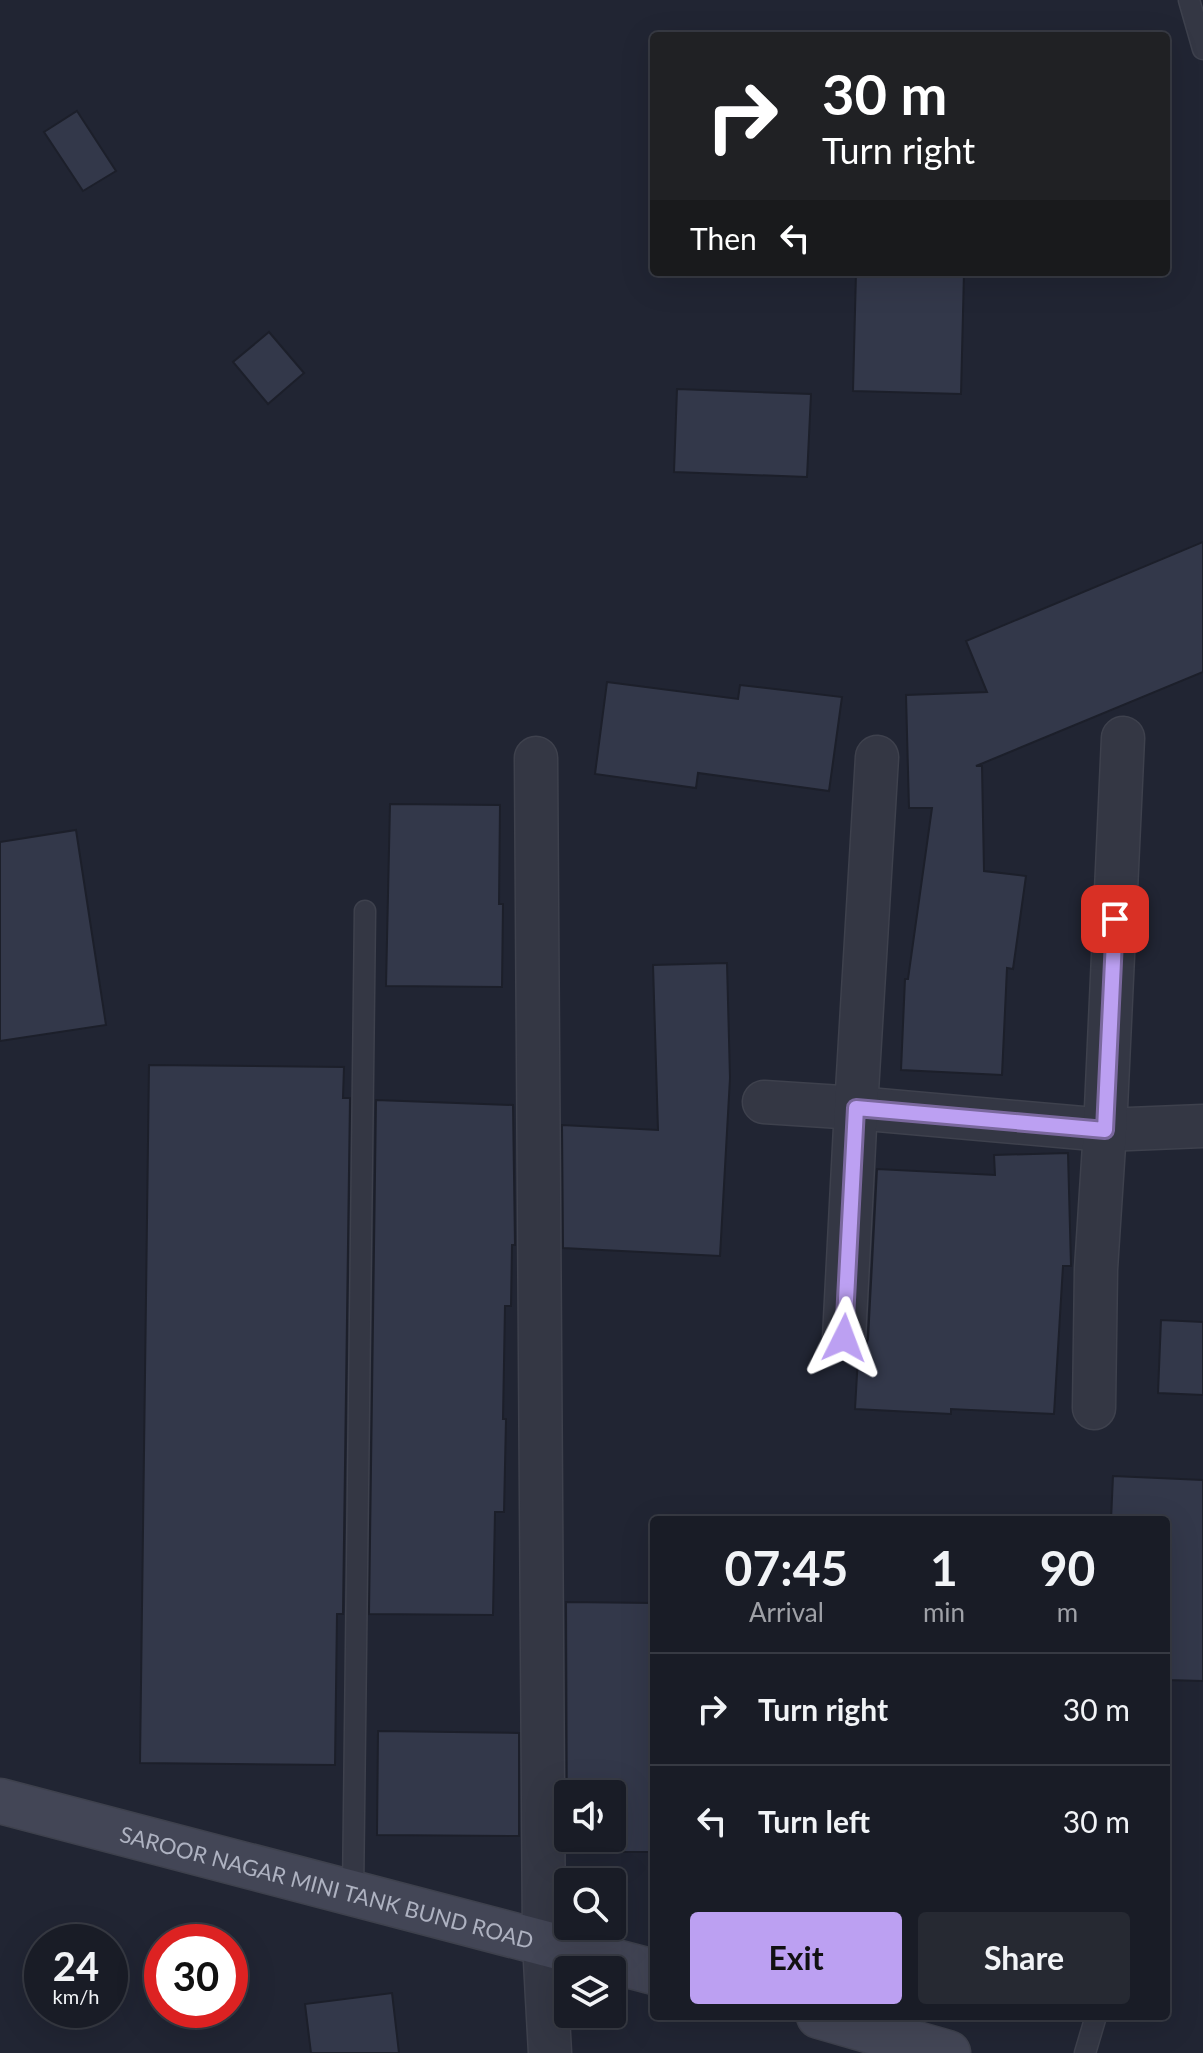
<!DOCTYPE html>
<html lang="en">
<head>
<meta charset="utf-8">
<style>
	body { margin:0; font-family:Lato,sans-serif; background:#262932; color:#f1f3f6; height:100vh; display:flex; flex-direction:column; font-size:30px; white-space:nowrap }
	* { box-sizing:border-box; margin:0 }
	p { font-size:26px; color:#9fa1a7 }
	.icon { flex:none; width:44px; height:44px; fill:none; stroke:currentColor; stroke-width:2; stroke-linecap:round; stroke-linejoin:round }
	.map { position:relative; flex:1; overflow:hidden }
	.side { position:absolute; left:650px; top:1516px; width:520px; height:504px; display:flex; flex-direction:column; background:#191c26; border-radius:8px; box-shadow:0 8px 32px #0002,0 0 0 2px #373a43 }
	.side>* { flex:none }
	.hud { position:absolute; left:650px; top:32px; width:520px; height:244px; border-radius:8px; box-shadow:0 8px 32px #0002,0 0 0 2px #373a43; background:#202124; color:#fff; overflow:hidden }
	.fabs { position:absolute; left:554px; top:1780px; display:grid; gap:16px }
	.fabs a { display:grid; place-items:center; width:72px; height:72px; border-radius:8px; background:#191c26; box-shadow:0 8px 32px #0002,0 0 0 2px #373a43; font-size:40px }
	.speed { position:absolute; left:24px; top:1924px; display:flex; gap:16px; font-size:40px; font-weight:700; text-align:center }
	.speed>* { display:grid; place-content:center; width:104px; height:104px; border-radius:50%; background:#191c26; box-shadow:0 8px 32px #0002,0 0 0 2px #373a43; line-height:1 }
	.speed small { font-size:20px; font-weight:400 }
	.speed .limit { border:12px solid #d22; background:#fff; color:#111 }
	.pin { position:absolute; display:grid; place-items:center; width:68px; height:68px; color:#fff; margin:-34px; border-radius:16px; box-shadow:0 4px 12px #0006 }
	.me { position:absolute; width:88px; margin:-44px; rotate:3deg; stroke-linejoin:round; filter:drop-shadow(0 0 6px #0008) }
	.turn { display:flex; align-items:center; gap:28px; height:168px; padding:0 40px; font-size:36px }
	.turn .icon { width:104px; height:104px; stroke-width:2.5 }
	.turn b { display:block; font-size:56px; line-height:68px }
	.then { display:flex; align-items:center; height:76px; padding:0 40px; background:#0003; gap:16px; font-size:30px }
	.eta { display:flex; justify-content:space-evenly; align-items:center; height:136px; text-align:center }
	.eta b { font-size:48px; font-weight:700; line-height:56px }
	.primary-button { display:flex; gap:16px; margin-top:auto; padding:16px 40px }
	.primary-button a { flex:1; height:92px; border-radius:8px; background:#bca0f2; color:#111; font-size:32px; font-weight:700; line-height:92px; text-align:center }
	.primary-button a+a { background:#262932; color:#f1f3f6 }
	ul { padding:0; list-style:none }
	li { display:flex; align-items:center; gap:24px; height:112px; padding:0 40px; border-top:2px solid #373a43 }
	li div { flex:1 }
	li b { display:block; font-size:30px }
	li em { font-style:normal }
	.map>svg:first-child { display:block }
	.building { fill:#33384a; stroke:#1c1f2a; stroke-width:2; fill-rule:evenodd }
	.lines { fill:none; stroke-linecap:round; stroke-linejoin:round }
	.service-casing { stroke:#3e414d; stroke-width:23 }
	.minor-casing { stroke:#3e414d; stroke-width:45 }
	.secondary-casing { stroke:#3e414d; stroke-width:47 }
	.service { stroke:#343744; stroke-width:20 }
	.minor { stroke:#343744; stroke-width:42 }
	.secondary { stroke:#434656; stroke-width:44 }
	.route-casing { stroke:#7a689d; stroke-width:20 }
	.route { stroke:#bca0f2; stroke-width:14 }
	.labels { text-anchor:middle; dominant-baseline:central; stroke-width:8; stroke-linejoin:round; paint-order:stroke }
	.street-label { font-size:22px; fill:#aeb2c1; stroke:#1a1d28 }
</style>
</head>
<body>
<div class="map">
<svg width="1203" height="2053" viewBox="0 0 1203 2053">
	<rect width="100%" height="100%" fill="#212533"/>
	<g class="building">
		<path d="M 77,111 L 116,171 L 83,191 L 44,132 Z"/>
		<path d="M 856,272 L 964,272 L 961,394 L 853,391 Z"/>
		<path d="M 269,332 L 304,373 L 268,404 L 233,362 Z"/>
		<path d="M 677,389 L 811,394 L 807,477 L 674,472 Z"/>
		<path d="M 1203,542 L 1203,672 L 976,766 L 982,766 L 984,871 L 1026,876 L 1013,969 L 1007,968 L 1002,1075 L 901,1070 L 905,979 L 908,979 L 932,808 L 909,808 L 906,695 L 987,692 L 966,641 Z"/>
		<path d="M 607,682 L 738,699 L 740,685 L 842,697 L 829,791 L 698,773 L 696,788 L 595,774 Z"/>
		<path d="M 390,804 L 500,805 L 499,904 L 503,904 L 502,987 L 386,986 Z"/>
		<path d="M 76,830 L 106,1025 L 0,1041 L 0,842 Z"/>
		<path d="M 727,963 L 730,1078 L 720,1256 L 563,1248 L 562,1125 L 658,1130 L 653,965 Z"/>
		<path d="M 149,1065 L 344,1067 L 343,1098 L 350,1098 L 343,1614 L 337,1614 L 335,1765 L 140,1763 Z"/>
		<path d="M 376,1100 L 513,1105 L 515,1245 L 512,1245 L 511,1306 L 505,1306 L 503,1419 L 506,1419 L 504,1512 L 495,1512 L 493,1615 L 369,1614 Z"/>
		<path d="M 1068,1153 L 1071,1266 L 1063,1266 L 1054,1414 L 951,1409 L 951,1414 L 855,1409 L 858,1357 L 864,1350 L 868,1339 L 877,1169 L 995,1175 L 994,1155 Z"/>
		<path d="M 1161,1320 L 1203,1322 L 1203,1395 L 1158,1393 Z"/>
		<path d="M 1113,1476 L 1203,1480 L 1203,1681 L 1166,1680 L 1166,1520 L 1111,1520 Z"/>
		<path d="M 566,1602 L 654,1603 L 654,1852 L 567,1852 ZM 568,1794 L 612,1794 L 612,1838 L 568,1838 Z"/>
		<path d="M 378,1731 L 519,1733 L 519,1836 L 377,1835 Z"/>
		<path d="M 392,1993 L 399,2053 L 311,2053 L 305,2004 Z"/>
	</g>
	<g class="lines">
		<g class="service-casing">
			<g id="service">
				<path d="M 1189,0 L 1203,49"/>
				<path d="M 353,1894 L 365,911"/>
				<path d="M 1085,2053 L 1096,2016"/>
			</g>
		</g>
		<g class="minor-casing">
			<g id="minor">
				<path d="M 536,758 L 544,1943 L 550,2053"/>
				<path d="M 764,1102 L 856,1108 L 1105,1130 L 1203,1126"/>
				<path d="M 844,1338 L 856,1108 L 877,757"/>
				<path d="M 1094,1408 L 1096,1269 L 1105,1130 L 1123,738"/>
			</g>
		</g>
		<g class="secondary-casing">
			<g id="secondary">
				<path id="s1" d="M 0,1801 L 654,1972"/>
				<path d="M 819,2016 L 948,2053"/>
			</g>
		</g>
		<use href="#service" class="service"/>
		<use href="#minor" class="minor"/>
		<use href="#secondary" class="secondary"/>
	</g>
	<g class="lines">
		<g class="route-casing">
			<path id="route" d="M 844,1338 L 856,1108 L 1105,1130 L 1115,919"/>
		</g>
		<use href="#route" class="route"/>
	</g>
	<g class="labels">
		<g class="street-label">
			<text stroke="none"><textPath href="#s1" startOffset="338">SAROOR NAGAR MINI TANK BUND ROAD</textPath></text>
		</g>
	</g>
</svg>
<div class="fabs">
<a><svg class="icon" aria-label="sound" viewBox="0 0 24 24"><path d="M4 9h4l5-4v14l-5-4H4zM17 9q2 3 0 6"/></svg></a>
<a><svg class="icon" aria-label="search" viewBox="0 0 24 24"><circle cx="10" cy="10" r="6"/><path d="M15 15l6 6"/></svg></a>
<a><svg class="icon" aria-label="layers" viewBox="0 0 24 24"><path d="M12 4l9 5-9 5-9-5zM3 14l9 5 9-5"/></svg></a>
</div>
<div class="speed"><div>24<small>km/h</small></div><div class="limit">30</div></div>
<div class="pin" style="left:1115px;top:919px;background:#d93025"><svg class="icon" aria-label="arrive" viewBox="0 0 24 24"><path d="M6 21V4h12l-3 4 3 4H6"/></svg></div>
<svg class="me" style="left:844px;top:1338px" viewBox="-20 -20 40 40"><path d="M0-17L14 15 0 8-14 15z" fill="#bca0f2" stroke="#fff" stroke-width="4"/></svg>
<div class="hud">
<div class="turn"><svg class="icon" aria-label="right" viewBox="0 0 24 24"><path d="M7 20v-9h11M14 6l5 5-5 5"/></svg><div><b>30 m</b>Turn right</div></div>
<div class="then">Then<svg class="icon" aria-label="left" viewBox="0 0 24 24"><path d="M17 20v-9H6M10 6l-5 5 5 5"/></svg></div>
</div>
<section class="side">
<div class="eta">
<div><b>07:45</b><p>Arrival</p></div>
<div><b>1</b><p>min</p></div>
<div><b>90</b><p>m</p></div>
</div>
<ul>
<li><svg class="icon" aria-label="right" viewBox="0 0 24 24"><path d="M7 20v-9h11M14 6l5 5-5 5"/></svg><div><b>Turn right</b></div><em>30 m</em></li>
<li><svg class="icon" aria-label="left" viewBox="0 0 24 24"><path d="M17 20v-9H6M10 6l-5 5 5 5"/></svg><div><b>Turn left</b></div><em>30 m</em></li>
</ul>
<div class="primary-button"><a>Exit</a><a>Share</a></div>
</section>
</div>
</body>
</html>
